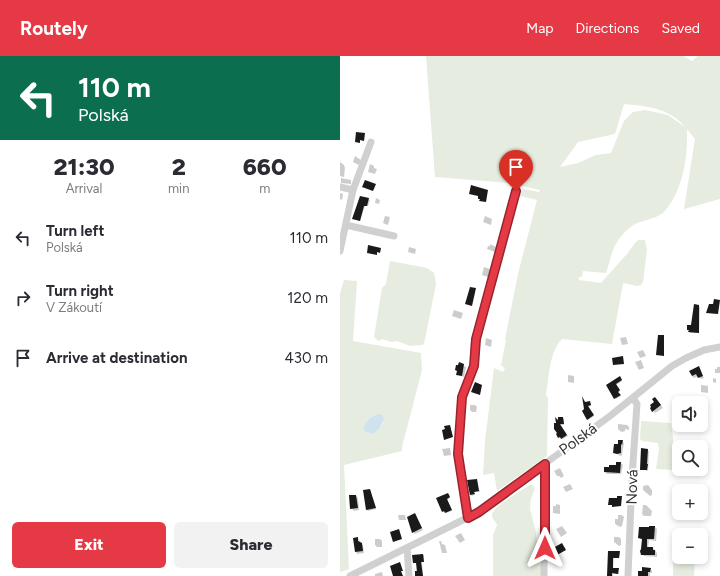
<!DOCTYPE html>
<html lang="en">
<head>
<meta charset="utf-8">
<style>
	body { margin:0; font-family:Figtree,sans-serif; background:#f2f2f3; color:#2b2b33; height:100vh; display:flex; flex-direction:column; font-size:15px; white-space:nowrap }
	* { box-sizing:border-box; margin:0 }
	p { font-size:13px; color:#7c7c81 }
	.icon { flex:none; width:22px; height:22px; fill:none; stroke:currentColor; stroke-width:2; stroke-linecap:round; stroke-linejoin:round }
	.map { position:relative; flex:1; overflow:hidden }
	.details { display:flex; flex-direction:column; background:#fff; width:340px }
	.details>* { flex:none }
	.hud { background:#0b6e4f; color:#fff; overflow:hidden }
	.buttons { position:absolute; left:332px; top:340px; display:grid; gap:8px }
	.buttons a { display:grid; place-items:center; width:36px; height:36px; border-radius:6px; background:#fff; box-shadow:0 2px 6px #0003; font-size:20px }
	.pin { position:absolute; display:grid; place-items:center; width:34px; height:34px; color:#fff; margin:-41px -17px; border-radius:50% 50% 50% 0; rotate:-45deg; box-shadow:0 0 4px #0007 }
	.pin .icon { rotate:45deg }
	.me { position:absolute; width:44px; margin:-22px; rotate:0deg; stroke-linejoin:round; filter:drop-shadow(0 0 3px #0008) }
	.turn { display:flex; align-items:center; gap:14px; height:84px; padding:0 12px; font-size:18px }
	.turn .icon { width:52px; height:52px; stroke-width:2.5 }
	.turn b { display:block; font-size:28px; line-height:34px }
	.eta { display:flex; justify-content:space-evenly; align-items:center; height:68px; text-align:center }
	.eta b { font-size:24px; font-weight:800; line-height:28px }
	.button { display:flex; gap:8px; margin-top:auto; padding:8px 12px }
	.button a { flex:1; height:46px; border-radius:6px; background:#e63946; color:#fff; font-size:16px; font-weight:800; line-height:46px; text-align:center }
	.button a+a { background:#f2f2f3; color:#2b2b33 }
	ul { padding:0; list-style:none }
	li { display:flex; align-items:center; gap:12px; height:60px; padding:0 12px }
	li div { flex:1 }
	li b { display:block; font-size:15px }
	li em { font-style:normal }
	header { display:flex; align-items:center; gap:24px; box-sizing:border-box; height:56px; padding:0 20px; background:#e63946; color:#fff }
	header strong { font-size:19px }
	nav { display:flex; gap:22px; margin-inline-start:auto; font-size:14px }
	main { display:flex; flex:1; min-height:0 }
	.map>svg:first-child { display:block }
	.green { fill:#e6ecdf; fill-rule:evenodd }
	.water { fill:#cfe2ee }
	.shadow { fill:#0003 }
	.building { fill:#1a1a1a }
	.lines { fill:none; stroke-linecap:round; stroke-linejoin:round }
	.minor { stroke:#d0d0d0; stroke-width:7 }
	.route-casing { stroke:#96252e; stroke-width:10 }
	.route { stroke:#e63946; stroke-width:7 }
	.labels { text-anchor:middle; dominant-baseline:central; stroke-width:4; stroke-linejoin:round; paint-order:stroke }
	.street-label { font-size:15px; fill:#333; stroke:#fff }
</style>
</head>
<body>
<header>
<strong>Routely</strong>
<nav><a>Map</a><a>Directions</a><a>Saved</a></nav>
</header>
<main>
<section class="details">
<div class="hud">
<div class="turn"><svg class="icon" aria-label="left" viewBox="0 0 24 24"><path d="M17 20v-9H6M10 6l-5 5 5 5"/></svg><div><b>110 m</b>Polská</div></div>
</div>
<div class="eta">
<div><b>21:30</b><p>Arrival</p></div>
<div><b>2</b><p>min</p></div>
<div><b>660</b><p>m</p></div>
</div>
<ul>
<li><svg class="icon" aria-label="left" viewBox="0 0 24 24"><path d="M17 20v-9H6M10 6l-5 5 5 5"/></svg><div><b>Turn left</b><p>Polská</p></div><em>110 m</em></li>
<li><svg class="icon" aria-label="right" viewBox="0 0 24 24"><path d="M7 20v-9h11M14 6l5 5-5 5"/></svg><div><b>Turn right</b><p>V Zákoutí</p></div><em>120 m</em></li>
<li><svg class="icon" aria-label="arrive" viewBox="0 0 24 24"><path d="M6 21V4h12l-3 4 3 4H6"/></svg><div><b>Arrive at destination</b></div><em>430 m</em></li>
</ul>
<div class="button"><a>Exit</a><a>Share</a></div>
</section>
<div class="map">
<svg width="380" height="520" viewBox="0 0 380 520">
	<rect width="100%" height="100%" fill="#fff"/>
	<g class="green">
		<path d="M 86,0 L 343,0 L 352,5 L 358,0 L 380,0 L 380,143 L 344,153 L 355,83 L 347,73 C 348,101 343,136 323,157 C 317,162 305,164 297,167 C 290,170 280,180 276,188 C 272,193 269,209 266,217 L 243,215 L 242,221 L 239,221 L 239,224 L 261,227 L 287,198 L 295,187 L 298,184 L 305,184 L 307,194 L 303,226 L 301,229 L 297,230 L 283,227 L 272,288 L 222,283 C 209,296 209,321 206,339 L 208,342 L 207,400 L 157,435 L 154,417 L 143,419 L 145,385 L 154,312 L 163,316 L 165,313 L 161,309 L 166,284 L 165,283 L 178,218 L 197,144 L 176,139 L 183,133 L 199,136 L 200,134 L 170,127 L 95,121 ZM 284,48 C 307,50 330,52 345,71 L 328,59 L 305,54 L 293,56 L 284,65 L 271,97 L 256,99 L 238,107 L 220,111 L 238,86 L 275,78 Z"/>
		<path d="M 50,205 L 87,212 L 94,217 L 96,228 L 84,288 L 82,289 L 70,290 L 57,285 L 52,286 L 42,283 L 39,285 L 36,283 L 34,281 L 42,232 L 46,228 Z"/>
		<path d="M 4,224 L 17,225 L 13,285 L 81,297 L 82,314 L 62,391 L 62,395 L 4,409 L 9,513 L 0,516 L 0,237 ZM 38,358 L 43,366 L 39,373 L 33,378 L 26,365 Z"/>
		<path d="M 301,365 L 331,367 L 333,381 L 333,414 L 316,413 L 319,393 L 318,387 L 302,385 L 300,383 Z"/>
		<path d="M 191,428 L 195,432 L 191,443 L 190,453 L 196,476 L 199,503 L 201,508 L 201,520 L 153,520 L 153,479 L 157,469 C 156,465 151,463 152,458 C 155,449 183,434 191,428 Z"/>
		<path d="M 333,498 L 342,502 L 355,502 L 354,520 L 333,520 Z"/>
	</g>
	<path class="water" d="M 38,358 L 42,359 L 44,363 L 39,373 L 33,378 L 24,375 C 24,365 29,362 38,358 Z"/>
	<g class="shadow">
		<path d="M 15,100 L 21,104 L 19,109 L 13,106 Z"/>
		<path d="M 0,106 L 4,109 L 5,112 L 4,121 L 0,120 Z"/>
		<path d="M 30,108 L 34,110 L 34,112 L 37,113 L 35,118 L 28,116 Z"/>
		<path d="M 1,122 L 11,124 L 11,128 L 1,127 Z"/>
		<path d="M 0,137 L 3,138 L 2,144 L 0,143 Z"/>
		<path d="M 21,141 L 30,144 L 28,150 L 25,150 L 20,165 L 14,163 Z"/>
		<path d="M 36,142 L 40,144 L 39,148 L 35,147 Z"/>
		<path d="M 45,160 L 50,161 L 48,169 L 43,167 Z"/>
		<path d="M 145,160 L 152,163 L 151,169 L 143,166 Z"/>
		<path d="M 150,188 L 156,191 L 155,196 L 147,193 L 148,190 L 150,190 Z"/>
		<path d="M 69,191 L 76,193 L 75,198 L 68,196 Z"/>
		<path d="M 144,211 L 150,213 L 148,221 L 142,219 Z"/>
		<path d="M 359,250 L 360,251 L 359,277 L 351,277 L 348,274 L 352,270 Z"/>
		<path d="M 114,254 L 123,257 L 121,263 L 112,260 Z"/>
		<path d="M 286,281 L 288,288 L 282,289 L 280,282 Z"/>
		<path d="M 146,282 L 152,284 L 151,291 L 145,289 Z"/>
		<path d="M 303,294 L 306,300 L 300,302 L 297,296 Z"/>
		<path d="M 301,304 L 304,312 L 299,314 L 295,306 Z"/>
		<path d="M 120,308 L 126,311 L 124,321 L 117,318 Z"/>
		<path d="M 358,311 L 364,322 L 361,323 L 358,320 L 354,322 L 352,320 Z"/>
		<path d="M 377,311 L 380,311 L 380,317 L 375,317 L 375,313 L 377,313 Z"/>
		<path d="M 228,319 L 234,320 L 234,327 L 228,326 Z"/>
		<path d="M 280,321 L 282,325 L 276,329 L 280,336 L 278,337 L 281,340 L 276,343 L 268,330 Z"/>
		<path d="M 373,322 L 376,323 L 376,327 L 373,326 Z"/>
		<path d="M 361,329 L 368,330 L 368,337 L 361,336 Z"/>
		<path d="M 243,343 L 246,347 L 251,347 L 251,350 L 248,351 L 254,360 L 248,364 Z"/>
		<path d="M 317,344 L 323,352 L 315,357 L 313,355 Z"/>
		<path d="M 130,349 L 135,349 L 137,351 L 136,356 L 132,356 L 130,354 Z"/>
		<path d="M 223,362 L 224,364 L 224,369 L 220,369 L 228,380 L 223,383 L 219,381 L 218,366 Z"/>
		<path d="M 278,368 L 287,369 L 289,371 L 289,374 L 285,373 L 285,375 L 282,376 L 280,375 L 278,373 Z"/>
		<path d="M 282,385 L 284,387 L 282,399 L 280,400 L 274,396 Z"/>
		<path d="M 110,392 L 111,399 L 104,400 L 102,393 Z"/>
		<path d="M 302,393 L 309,395 L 308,415 L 301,413 Z"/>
		<path d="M 277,407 L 281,407 L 283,409 L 281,418 L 267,418 L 265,416 L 270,412 L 277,410 Z"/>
		<path d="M 220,412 L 224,420 L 221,422 L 219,420 L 217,420 L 214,415 Z"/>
		<path d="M 137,424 L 140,436 L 134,436 L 135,439 L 131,440 Z"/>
		<path d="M 230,428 L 233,433 L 226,436 L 223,431 Z"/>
		<path d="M 308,429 L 312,434 L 312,439 L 310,440 L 303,434 L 303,430 Z"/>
		<path d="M 30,434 L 36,453 L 28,455 L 27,454 Z"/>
		<path d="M 109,438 L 110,442 L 107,444 L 112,455 L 106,457 L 105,456 L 103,456 L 98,442 Z"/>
		<path d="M 16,440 L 18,442 L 19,454 L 14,455 L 11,452 Z"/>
		<path d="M 216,448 L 220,449 L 220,458 L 213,457 L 213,450 L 216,450 Z"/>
		<path d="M 303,449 L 306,449 L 312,455 L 311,460 L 304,460 L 302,458 Z"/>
		<path d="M 75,458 L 83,474 L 75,478 L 73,476 Z"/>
		<path d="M 58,459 L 65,459 L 66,464 L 59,464 Z"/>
		<path d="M 278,459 L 282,459 L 284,461 L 282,470 L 280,471 L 275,468 L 275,463 L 278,463 Z"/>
		<path d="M 222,470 L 227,477 L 221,481 L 216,473 Z"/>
		<path d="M 315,471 L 317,473 L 316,485 L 309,484 L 308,492 L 313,492 L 315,494 L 317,497 L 317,501 L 304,500 L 302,498 L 303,484 L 299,482 Z"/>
		<path d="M 121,477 L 125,484 L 120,487 L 115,480 Z"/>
		<path d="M 274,481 L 279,481 L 281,483 L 281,489 L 279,490 L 274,486 Z"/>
		<path d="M 18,482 L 23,490 L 24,497 L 17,498 L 16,496 Z"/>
		<path d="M 35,483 L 40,483 L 42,485 L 42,491 L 37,491 L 35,489 Z"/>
		<path d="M 99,485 L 101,485 L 102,488 L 105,489 L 107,497 L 102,497 Z"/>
		<path d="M 269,496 L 280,497 L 279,502 L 274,502 L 273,513 L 278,513 L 279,518 L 273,518 L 273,520 L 268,520 Z"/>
		<path d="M 74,499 L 84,499 L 84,506 L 82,506 L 83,520 L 76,520 L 77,507 L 74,506 Z"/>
		<path d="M 310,513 L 312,515 L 312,517 L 310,517 L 310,520 L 299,520 Z"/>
		<path d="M 42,516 L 43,520 L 35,520 L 35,518 Z"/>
	</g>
	<g class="building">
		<path d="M 16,76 L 25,77 L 24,85 L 20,84 L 20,87 L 15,86 Z"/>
		<path d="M 25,124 L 36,128 L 33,135 L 22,131 Z"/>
		<path d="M 131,129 L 148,134 L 146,146 L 139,145 L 140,143 L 138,143 L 138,140 L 129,138 Z"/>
		<path d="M 20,140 L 29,142 L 27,150 L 24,150 L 20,165 L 12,163 Z"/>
		<path d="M 28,189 L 41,192 L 40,197 L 37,196 L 37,199 L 27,197 Z"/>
		<path d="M 130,231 L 136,232 L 132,250 L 125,248 Z"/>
		<path d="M 374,243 L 380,244 L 378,258 L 366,257 L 369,248 L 373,248 Z"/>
		<path d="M 354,248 L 359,249 L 359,277 L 348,276 L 349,274 L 347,274 L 347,269 L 351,269 Z"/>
		<path d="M 318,279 L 324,279 L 324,300 L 316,299 Z"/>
		<path d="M 283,300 L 284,308 L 273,309 L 272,302 Z"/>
		<path d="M 119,306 L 124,308 L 122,320 L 116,319 L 117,315 L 115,314 L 116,309 L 118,309 Z"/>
		<path d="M 359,310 L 363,320 L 358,322 L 356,318 L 352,320 L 349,315 Z"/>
		<path d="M 280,320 L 282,324 L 276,328 L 280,334 L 278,336 L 281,339 L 274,343 L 266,329 Z"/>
		<path d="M 135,326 L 142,329 L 140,339 L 131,336 Z"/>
		<path d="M 242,340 L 245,346 L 250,345 L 251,349 L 248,350 L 254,359 L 247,364 L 242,355 L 244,353 Z"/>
		<path d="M 315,341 L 321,349 L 312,356 L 310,352 L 311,351 L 310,349 L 314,346 L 312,343 Z"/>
		<path d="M 215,361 L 218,364 L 218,361 L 223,361 L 224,368 L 220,368 L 227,379 L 221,383 L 220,381 L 218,382 L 216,378 L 217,377 L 214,373 L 214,367 L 216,367 Z"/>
		<path d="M 110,369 L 113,381 L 104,384 L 102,374 L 105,373 L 104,370 Z"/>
		<path d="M 278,384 L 283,384 L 282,389 L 281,388 L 281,397 L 277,398 L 273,397 L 274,388 L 278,388 Z"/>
		<path d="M 301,392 L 308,393 L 307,408 L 308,408 L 307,414 L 300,414 Z"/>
		<path d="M 276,406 L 281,406 L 280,417 L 264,416 L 264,411 L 269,411 L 269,409 L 276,409 Z"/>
		<path d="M 137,423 L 139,435 L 134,436 L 135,438 L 130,439 L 127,424 Z"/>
		<path d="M 30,433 L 36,452 L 26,454 L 23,434 Z"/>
		<path d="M 108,437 L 110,441 L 107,443 L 112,454 L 105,457 L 104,455 L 102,456 L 96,442 Z"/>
		<path d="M 9,439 L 16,439 L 18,452 L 10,453 Z"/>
		<path d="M 277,440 L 282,440 L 281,450 L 272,451 L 272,449 L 268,449 L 269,442 L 277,442 Z"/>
		<path d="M 75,457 L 82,472 L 72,477 L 67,461 Z"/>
		<path d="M 309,470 L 315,470 L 314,483 L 307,483 L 307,491 L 313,491 L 313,494 L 315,494 L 315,499 L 301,499 L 300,495 L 301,493 L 302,483 L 298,482 L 299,471 L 309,471 Z"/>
		<path d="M 59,473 L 62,483 L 53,486 L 50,476 Z"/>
		<path d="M 18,481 L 18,485 L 22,487 L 23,495 L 15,496 L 13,482 Z"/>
		<path d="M 222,487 L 226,494 L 217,499 L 213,492 Z"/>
		<path d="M 268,495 L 280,495 L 279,502 L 273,502 L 273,512 L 279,512 L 278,518 L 272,517 L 272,520 L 267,520 Z"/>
		<path d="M 83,498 L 84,506 L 81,506 L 83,520 L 75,520 L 75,515 L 77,515 L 76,507 L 73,507 L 72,499 Z"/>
		<path d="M 60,506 L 63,515 L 61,515 L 63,520 L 53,520 L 50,510 Z"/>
		<path d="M 302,511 L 311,512 L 310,516 L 308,516 L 308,520 L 298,520 L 298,515 L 302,515 Z"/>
	</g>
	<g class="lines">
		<g class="minor">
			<path d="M 0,131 L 13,134"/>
			<path d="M 6,169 L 54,180"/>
			<path d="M 0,195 L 13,134 L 31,86"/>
			<path d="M 128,462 L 118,398 L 122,341 L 134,310 L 136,283 L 176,135"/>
			<path d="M 67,492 L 69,520"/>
			<path d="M 10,520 L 139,456 L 270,360 L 332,310 L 346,302 L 364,294 L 380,291"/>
			<path d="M 204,520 L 205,407"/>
			<path d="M 288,520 L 292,421 L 297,348 L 293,342"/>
		</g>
	</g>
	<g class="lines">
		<g class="route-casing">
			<path id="route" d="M 176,135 L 136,283 L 134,310 L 122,341 L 118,398 L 128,462 L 139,456 L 205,408 L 205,492"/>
		</g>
		<use href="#route" class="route"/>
	</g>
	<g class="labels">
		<g class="street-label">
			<text transform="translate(238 383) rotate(-36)">Polská</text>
			<text transform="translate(292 431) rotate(-88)">Nová</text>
		</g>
	</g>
</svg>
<div class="buttons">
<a><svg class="icon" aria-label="sound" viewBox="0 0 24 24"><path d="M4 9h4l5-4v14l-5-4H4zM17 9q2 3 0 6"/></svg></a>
<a><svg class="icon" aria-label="search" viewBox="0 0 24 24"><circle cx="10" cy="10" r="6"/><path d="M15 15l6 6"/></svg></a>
<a>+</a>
<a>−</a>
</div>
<div class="pin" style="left:176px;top:135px;background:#d93025"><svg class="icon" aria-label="arrive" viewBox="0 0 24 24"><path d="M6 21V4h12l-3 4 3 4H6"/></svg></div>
<svg class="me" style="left:205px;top:492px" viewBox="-20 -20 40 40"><path d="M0-17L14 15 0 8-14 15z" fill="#e63946" stroke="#fff" stroke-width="4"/></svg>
</div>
</main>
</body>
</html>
